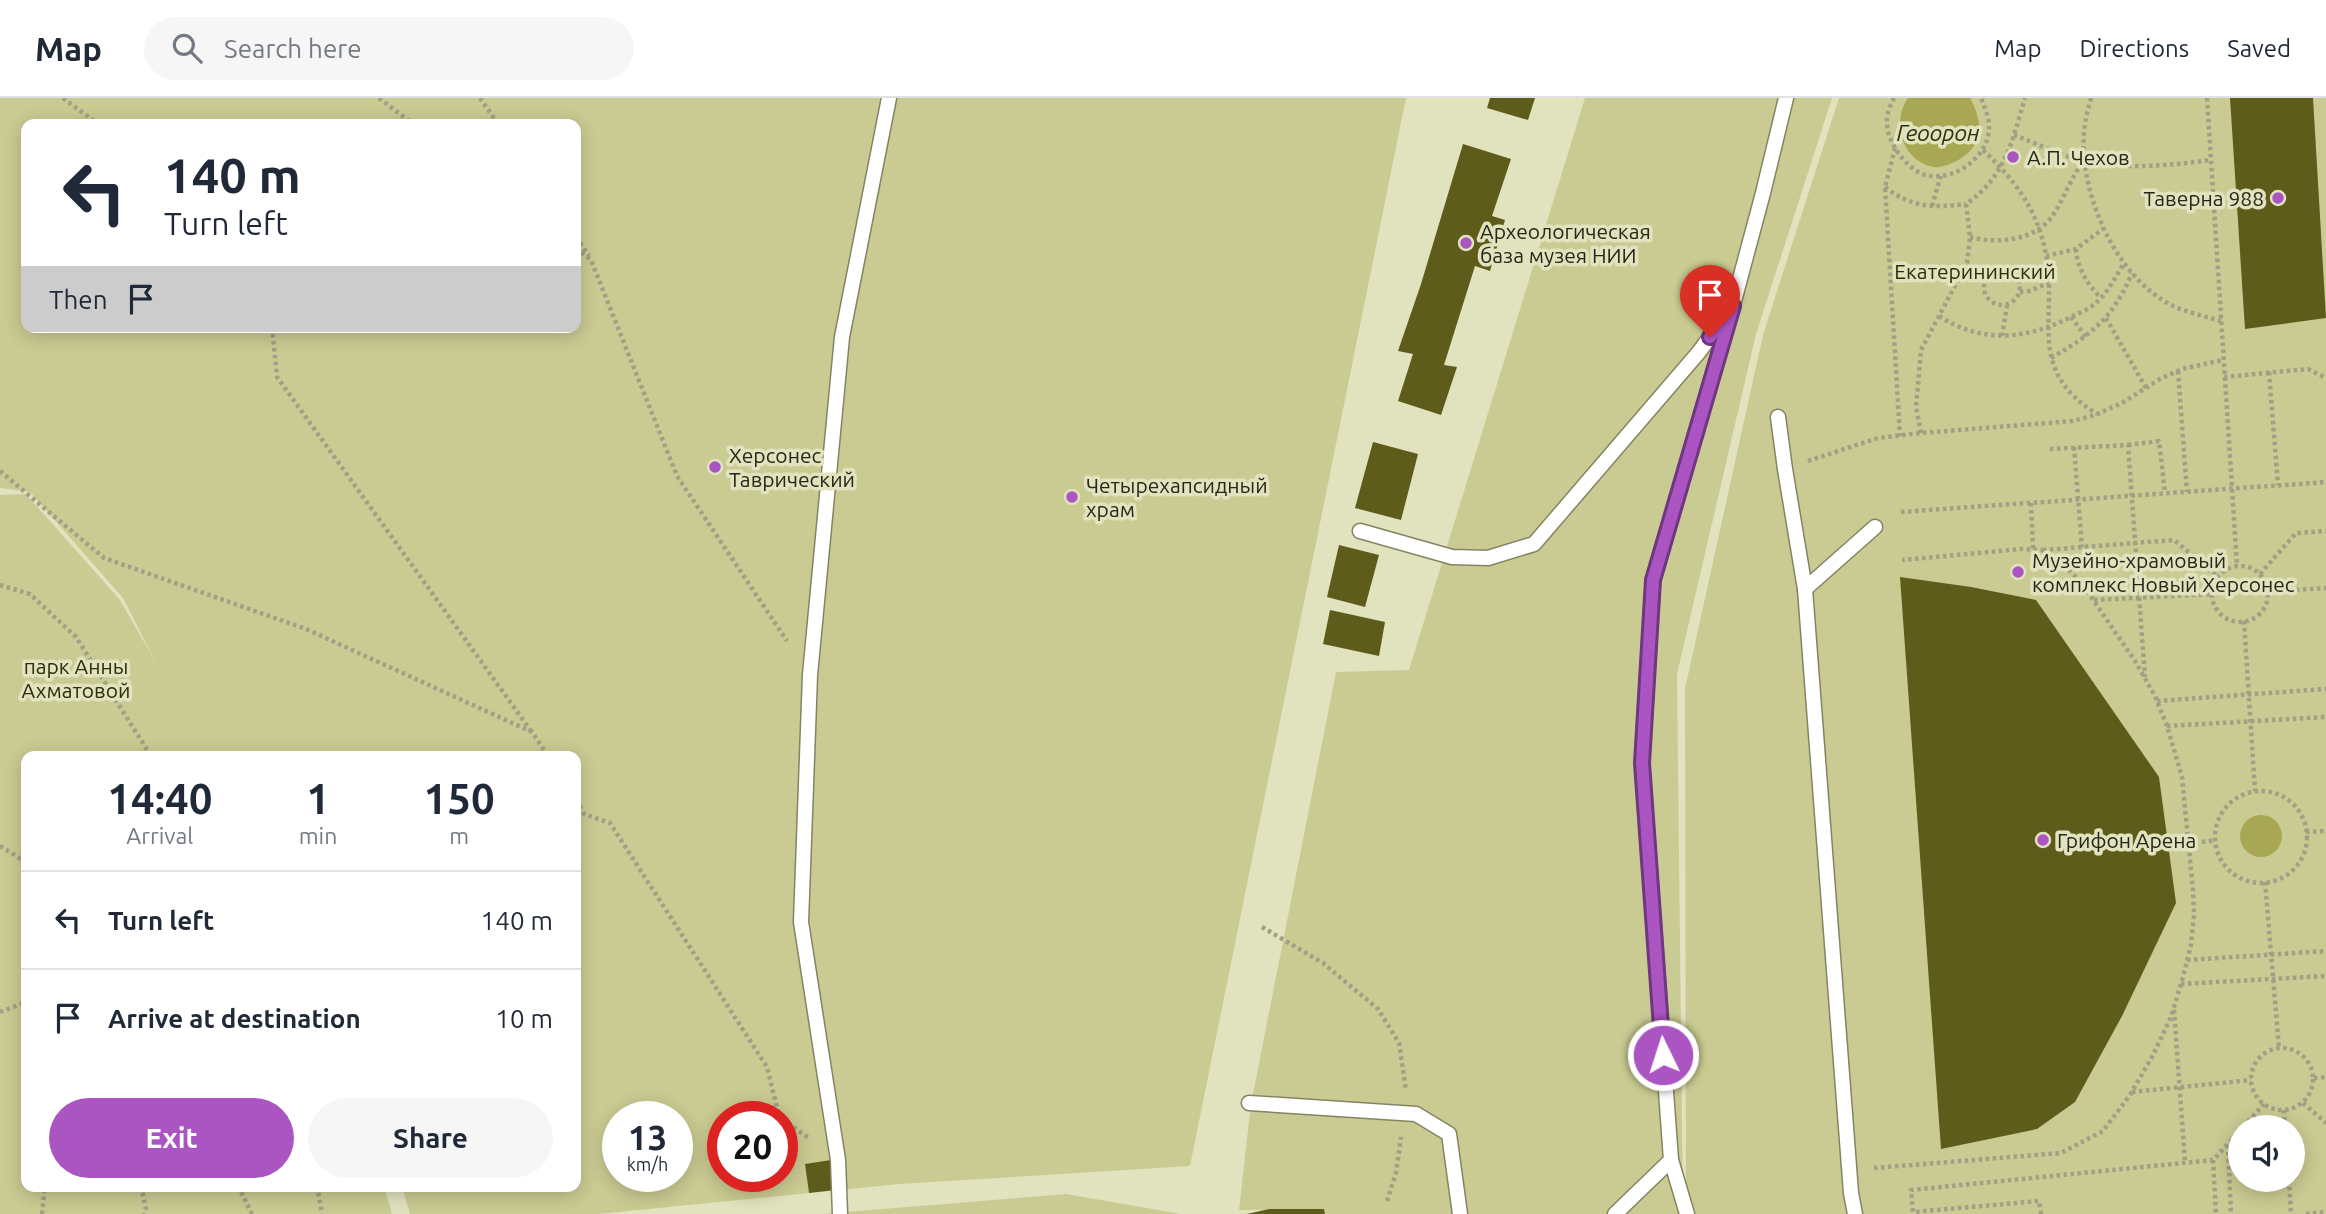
<!DOCTYPE html>
<html lang="en">
<head>
<meta charset="utf-8">
<style>
	body { margin:0; font-family:Ubuntu,sans-serif; background:#f6f6f7; color:#1f2937; height:100vh; display:flex; flex-direction:column; font-size:26px; white-space:nowrap }
	* { box-sizing:border-box; margin:0 }
	p { font-size:23px; color:#747a83 }
	.icon { flex:none; width:38px; height:38px; fill:none; stroke:currentColor; stroke-width:2; stroke-linecap:round; stroke-linejoin:round }
	.map { position:relative; flex:1; overflow:hidden }
	.side { position:absolute; left:21px; top:653px; width:560px; height:441px; display:flex; flex-direction:column; background:#fff; border-radius:14px; box-shadow:0 4px 18px #0003 }
	.side>* { flex:none }
	.hud { position:absolute; left:21px; top:21px; width:560px; height:214px; border-radius:14px; box-shadow:0 4px 18px #0003; background:#fff; color:#1f2937; overflow:hidden }
	.fabs { position:absolute; left:2228px; top:1017px; display:grid; gap:14px }
	.fabs a { display:grid; place-items:center; width:77px; height:77px; border-radius:50%; background:#fff; box-shadow:0 4px 18px #0003; font-size:35px }
	.speed { position:absolute; left:602px; top:1003px; display:flex; gap:14px; font-size:35px; font-weight:700; text-align:center }
	.speed>* { display:grid; place-content:center; width:91px; height:91px; border-radius:50%; background:#fff; box-shadow:0 4px 18px #0003; line-height:1 }
	.speed small { font-size:18px; font-weight:400 }
	.speed .limit { border:10px solid #d22; background:#fff; color:#111 }
	.pin { position:absolute; display:grid; place-items:center; width:60px; height:60px; color:#fff; margin:-72px -30px; border-radius:50% 50% 50% 0; rotate:-45deg; box-shadow:0 0 7px #0007 }
	.pin .icon { rotate:45deg }
	.me { position:absolute; width:77px; margin:-38px; rotate:356deg; stroke-linejoin:round; filter:drop-shadow(0 0 5px #0008) }
	.turn { display:flex; align-items:center; gap:24px; height:147px; padding:0 28px; font-size:32px }
	.turn .icon { width:91px; height:91px; stroke-width:2.5 }
	.turn b { display:block; font-size:49px; line-height:60px }
	.then { display:flex; align-items:center; height:66px; padding:0 28px; background:#0003; gap:14px; font-size:26px }
	.eta { display:flex; justify-content:space-evenly; align-items:center; height:119px; text-align:center }
	.eta b { font-size:42px; font-weight:700; line-height:49px }
	.primary-button { display:flex; gap:14px; margin-top:auto; padding:14px 28px }
	.primary-button a { flex:1; height:80px; border-radius:42px; background:#ab55c3; color:#fff; font-size:28px; font-weight:700; line-height:80px; text-align:center }
	.primary-button a+a { background:#f6f6f7; color:#1f2937 }
	ul { padding:0; list-style:none }
	li { display:flex; align-items:center; gap:21px; height:98px; padding:0 28px; border-top:2px solid #e0e1e3 }
	li div { flex:1 }
	li b { display:block; font-size:26px }
	li em { font-style:normal }
	header { display:flex; align-items:center; gap:42px; box-sizing:border-box; height:98px; padding:0 35px; background:#fff; border-bottom:2px solid #e0e1e3 }
	header strong { font-size:33px }
	nav { display:flex; gap:38px; margin-inline-start:auto; font-size:24px }
	.search { width:490px; height:63px; background:#f6f6f7; display:flex; align-items:center; gap:18px; box-sizing:border-box; padding:0 24px; border-radius:38px; color:#747a83; font-size:26px }
	.map>svg:first-child { display:block }
	.green { fill:#cacb92; fill-rule:evenodd }
	.water { fill:#a8a753 }
	.building { fill:#5d5c1a }
	.lines { fill:none; stroke-linecap:round; stroke-linejoin:round }
	.lane-casing { stroke:#848463; stroke-width:17 }
	.path { stroke:#9fa084; stroke-width:4.5; stroke-dasharray:3.5 3.5; stroke-linecap:butt }
	.lane { stroke:#fff; stroke-width:14 }
	.route-casing { stroke:#6f377f; stroke-width:18 }
	.route { stroke:#ab55c3; stroke-width:12 }
	.poi-dot { fill:#ab55c3; stroke:#e1e2be; stroke-width:2.5 }
	.labels { text-anchor:middle; dominant-baseline:central; stroke-width:7; stroke-linejoin:round; paint-order:stroke }
	.poi-label { font-size:21px; fill:#272719; stroke:#e1e2be; text-anchor:start }
	.park-label { font-size:21px; fill:#2e2d08; stroke:#e1e2be }
	.water-label { font-size:23px; font-style:italic; fill:#30300a; stroke:#e1e2be }
</style>
</head>
<body>
<header>
<strong>Map</strong>
<div class="search"><svg class="icon" aria-label="search" viewBox="0 0 24 24"><circle cx="10" cy="10" r="6"/><path d="M15 15l6 6"/></svg>Search here</div>
<nav><a>Map</a><a>Directions</a><a>Saved</a></nav>
</header>
<div class="map">
<svg width="2326" height="1116" viewBox="0 0 2326 1116">
	<rect width="100%" height="100%" fill="#e1e2be"/>
	<g class="green">
		<path d="M 0,0 L 1406,0 L 1190,1068 L 899,1086 L 598,1116 L 410,1116 L 402,1089 L 576,1088 L 576,658 L 26,658 L 26,1088 L 384,1089 L 392,1116 L 0,1116 L 0,397 L 26,396 L 120,502 L 156,565 L 123,500 L 30,394 L 0,390 ZM 26,26 L 576,26 L 576,229 L 26,229 ZM 618,1018 L 677,1018 L 677,1078 L 618,1078 ZM 723,1018 L 782,1018 L 782,1078 L 723,1078 Z"/>
		<path d="M 1585,0 L 1832,0 L 1756,236 L 1677,576 L 1683,1116 L 1325,1116 L 1324,1111 L 1239,1112 L 1251,1006 L 1336,574 L 1409,572 Z"/>
		<path d="M 1839,0 L 2326,0 L 2326,1116 L 1686,1116 L 1685,591 L 1763,237 ZM 2240,1029 L 2292,1029 L 2292,1082 L 2240,1082 Z"/>
		<path d="M 1066,1096 L 1181,1116 L 822,1116 Z"/>
	</g>
	<g class="water">
		<path d="M 1908,0 L 1970,0 C 1983,23 1984,46 1960,61 C 1953,65 1942,70 1934,69 C 1902,64 1891,24 1908,0 Z"/>
		<circle cx="2261" cy="738" r="21"/>
	</g>
	<g class="building">
		<path d="M 1490,0 L 1535,0 L 1528,22 L 1487,10 Z"/>
		<path d="M 2230,0 L 2313,0 L 2326,220 L 2245,231 Z"/>
		<path d="M 1463,46 L 1511,61 L 1492,118 L 1505,122 L 1490,173 L 1475,168 L 1444,267 L 1457,269 L 1441,317 L 1398,303 L 1413,256 L 1398,253 L 1421,186 Z"/>
		<path d="M 1373,344 L 1418,356 L 1401,422 L 1355,410 Z"/>
		<path d="M 1339,447 L 1379,457 L 1365,509 L 1327,499 Z"/>
		<path d="M 1900,479 L 1971,489 L 2036,502 L 2159,679 L 2176,805 L 2122,918 L 2075,1004 L 2037,1031 L 1941,1051 Z"/>
		<path d="M 1330,512 L 1385,524 L 1379,558 L 1323,546 Z"/>
		<path d="M 831,1062 L 835,1092 L 809,1095 L 805,1066 Z"/>
		<path d="M 1269,1111 L 1324,1111 L 1325,1116 L 1247,1116 Z"/>
	</g>
	<g class="lines">
		<g class="lane-casing">
			<g id="lane">
				<path d="M 1778,319 L 1785,371 L 1805,491"/>
				<path d="M 1360,433 L 1452,459 L 1488,460 L 1534,446 L 1699,254 L 1733,207 L 1763,95 L 1786,0"/>
				<path d="M 1249,1005 L 1416,1016 L 1449,1036 L 1460,1116"/>
				<path d="M 1671,1062 L 1687,1116"/>
				<path d="M 840,1116 L 838,1062 L 801,824 L 810,577 L 842,239 L 889,0"/>
				<path d="M 1615,1116 L 1671,1062 L 1642,665 L 1653,482 L 1733,207"/>
				<path d="M 1855,1116 L 1851,1095 L 1805,491 L 1875,429"/>
			</g>
		</g>
		<g class="path">
			<path d="M 63,0 L 98,26"/>
			<path d="M 379,0 L 413,26"/>
			<path d="M 480,0 L 498,26"/>
			<path d="M 1894,0 C 1890,8 1886,17 1887,26 C 1888,45 1906,71 1925,77 C 1954,84 1987,60 1989,32 C 1990,21 1985,10 1981,0"/>
			<path d="M 2091,0 C 2089,9 2086,17 2085,26 C 2076,85 2110,168 2161,201 C 2178,213 2201,217 2221,223"/>
			<path d="M 2207,0 L 2237,468"/>
			<path d="M 2014,37 C 2040,47 2068,61 2096,65 C 2134,71 2173,67 2211,62"/>
			<path d="M 1895,50 L 1885,89 L 1900,338"/>
			<path d="M 1983,52 C 2014,82 2036,109 2045,152 C 2060,219 2023,270 2097,316"/>
			<path d="M 1885,89 C 1912,110 1933,110 1966,106"/>
			<path d="M 1932,108 L 1941,77"/>
			<path d="M 576,139 L 589,158"/>
			<path d="M 1970,139 C 1996,146 2033,143 2051,120 C 2064,102 2070,80 2084,63"/>
			<path d="M 576,150 L 591,162 L 677,378 L 787,543"/>
			<path d="M 2076,151 C 2077,169 2087,186 2100,199"/>
			<path d="M 2046,158 L 2076,151 L 2104,130"/>
			<circle cx="2002" cy="189" r="18"/>
			<path d="M 2020,194 L 2029,193 L 2049,185"/>
			<path d="M 1939,218 C 1981,245 2023,242 2067,221 C 2075,217 2085,213 2092,208 C 2106,198 2115,180 2124,165"/>
			<path d="M 2071,219 L 2086,239"/>
			<path d="M 2106,220 L 2146,290"/>
			<path d="M 272,229 L 277,279 L 531,633"/>
			<path d="M 2002,238 L 2007,208"/>
			<path d="M 2051,260 C 2091,237 2114,219 2132,175"/>
			<path d="M 2178,273 L 2187,394"/>
			<path d="M 2269,274 L 2278,387"/>
			<path d="M 2224,279 L 2308,271 L 2326,280"/>
			<path d="M 1921,335 L 1916,309 L 1921,252 L 1967,165 L 1970,139 L 1966,106 C 2005,79 2012,44 2025,0"/>
			<path d="M 2128,347 L 2159,343 L 2165,395"/>
			<path d="M 2074,349 L 2082,449"/>
			<path d="M 2050,351 L 2128,347 L 2145,579"/>
			<path d="M 1808,363 L 1878,340 L 1921,335 L 2073,323 L 2095,317 L 2122,305 L 2160,281 L 2182,271 L 2223,262"/>
			<path d="M 0,373 L 104,460 L 306,531 L 532,634 L 548,658"/>
			<path d="M 2031,405 L 2033,452"/>
			<path d="M 1901,414 L 2326,384"/>
			<path d="M 2043,452 L 2174,442 L 2218,479"/>
			<circle cx="2240" cy="496" r="28"/>
			<path d="M 2260,476 L 2296,435 L 2326,433"/>
			<path d="M 0,487 L 30,496 L 76,539 L 151,658"/>
			<path d="M 2268,494 L 2326,490"/>
			<path d="M 2094,502 L 2213,496"/>
			<path d="M 2244,523 L 2255,693"/>
			<path d="M 2157,603 L 2326,591"/>
			<path d="M 2167,628 L 2326,619"/>
			<circle cx="2261" cy="739" r="46"/>
			<path d="M 576,702 L 584,716 L 610,725 L 767,969 L 779,1018"/>
			<path d="M 2306,734 L 2326,733"/>
			<path d="M 2188,746 L 2215,742"/>
			<path d="M 0,748 L 26,764"/>
			<path d="M 2265,784 L 2279,950"/>
			<path d="M 1262,829 L 1323,865 L 1378,911 L 1399,945 L 1406,992"/>
			<path d="M 2187,862 L 2326,853"/>
			<path d="M 2181,886 L 2326,878"/>
			<path d="M 2174,912 L 2185,1064"/>
			<path d="M 0,914 L 26,904"/>
			<circle cx="2282" cy="981" r="31"/>
			<path d="M 2314,980 L 2326,979"/>
			<path d="M 2132,994 L 2251,982"/>
			<path d="M 2303,1005 L 2326,1025"/>
			<path d="M 2284,1012 L 2285,1029"/>
			<path d="M 782,1021 L 810,1041"/>
			<path d="M 2243,1029 L 2264,1006"/>
			<path d="M 2228,1047 L 2231,1116"/>
			<path d="M 2213,1062 L 2216,1116"/>
			<path d="M 1874,1070 L 2061,1055 L 2103,1033 L 2130,997 L 2152,959 L 2171,919 L 2183,879 L 2191,847 L 2194,817 L 2193,792 L 2182,679 L 2167,628 L 2155,598 L 2135,563 L 2083,487 L 2060,462 L 2042,452 L 2021,451 L 1902,462"/>
			<path d="M 2289,1082 L 2291,1116"/>
			<path d="M 141,1088 L 146,1111 L 144,1116"/>
			<path d="M 238,1088 L 252,1116"/>
			<path d="M 317,1088 L 322,1116"/>
			<path d="M 1387,1103 L 1396,1075 L 1401,1039"/>
			<path d="M 42,1116 L 45,1088"/>
			<path d="M 2041,1116 L 2039,1103 L 1913,1114 L 1911,1092 L 2213,1062 L 2240,1033"/>
			<path d="M 2306,1116 L 2326,1114"/>
		</g>
		<use href="#lane" class="lane"/>
	</g>
	<g class="lines">
		<g class="route-casing">
			<path id="route" d="M 1663,957 L 1642,665 L 1653,482 L 1733,208 L 1710,239"/>
		</g>
		<use href="#route" class="route"/>
	</g>
	<g class="poi-dot">
		<circle cx="2013" cy="59" r="7"/>
		<circle cx="2278" cy="100" r="7"/>
		<circle cx="1466" cy="145" r="7"/>
		<circle cx="715" cy="369" r="7"/>
		<circle cx="1072" cy="399" r="7"/>
		<circle cx="2018" cy="474" r="7"/>
		<circle cx="2043" cy="742" r="7"/>
	</g>
	<g class="labels">
		<g class="poi-label">
			<text x="2027" y="59">А.П. Чехов</text>
			<text x="2264" y="100" text-anchor="end">Таверна 988</text>
			<text x="1480" y="133">Археологическая<tspan x="1480" dy="24">база музея НИИ</tspan></text>
			<text x="729" y="357">Херсонес<tspan x="729" dy="24">Таврический</tspan></text>
			<text x="1086" y="387">Четырехапсидный<tspan x="1086" dy="24">храм</tspan></text>
			<text x="2032" y="462">Музейно-храмовый<tspan x="2032" dy="24">комплекс Новый Херсонес</tspan></text>
			<text x="2057" y="742">Грифон Арена</text>
		</g>
		<g class="park-label">
			<text x="1975" y="173">Екатерининский</text>
			<text x="76" y="568">парк Анны<tspan x="76" dy="24">Ахматовой</tspan></text>
		</g>
		<g class="water-label">
			<text x="1938" y="34">Геоорон</text>
		</g>
	</g>
</svg>
<div class="fabs">
<a><svg class="icon" aria-label="sound" viewBox="0 0 24 24"><path d="M4 9h4l5-4v14l-5-4H4zM17 9q2 3 0 6"/></svg></a>
</div>
<div class="speed"><div>13<small>km/h</small></div><div class="limit">20</div></div>
<div class="pin" style="left:1710px;top:239px;background:#d93025"><svg class="icon" aria-label="arrive" viewBox="0 0 24 24"><path d="M6 21V4h12l-3 4 3 4H6"/></svg></div>
<svg class="me" style="left:1663px;top:957px" viewBox="-20 -20 40 40"><circle r="17" fill="#ab55c3" stroke="#fff" stroke-width="3"/><path d="M0-11L8 9 0 5-8 9z" fill="#fff"/></svg>
<div class="hud">
<div class="turn"><svg class="icon" aria-label="left" viewBox="0 0 24 24"><path d="M17 20v-9H6M10 6l-5 5 5 5"/></svg><div><b>140 m</b>Turn left</div></div>
<div class="then">Then<svg class="icon" aria-label="arrive" viewBox="0 0 24 24"><path d="M6 21V4h12l-3 4 3 4H6"/></svg></div>
</div>
<section class="side">
<div class="eta">
<div><b>14:40</b><p>Arrival</p></div>
<div><b>1</b><p>min</p></div>
<div><b>150</b><p>m</p></div>
</div>
<ul>
<li><svg class="icon" aria-label="left" viewBox="0 0 24 24"><path d="M17 20v-9H6M10 6l-5 5 5 5"/></svg><div><b>Turn left</b></div><em>140 m</em></li>
<li><svg class="icon" aria-label="arrive" viewBox="0 0 24 24"><path d="M6 21V4h12l-3 4 3 4H6"/></svg><div><b>Arrive at destination</b></div><em>10 m</em></li>
</ul>
<div class="primary-button"><a>Exit</a><a>Share</a></div>
</section>
</div>
</body>
</html>
